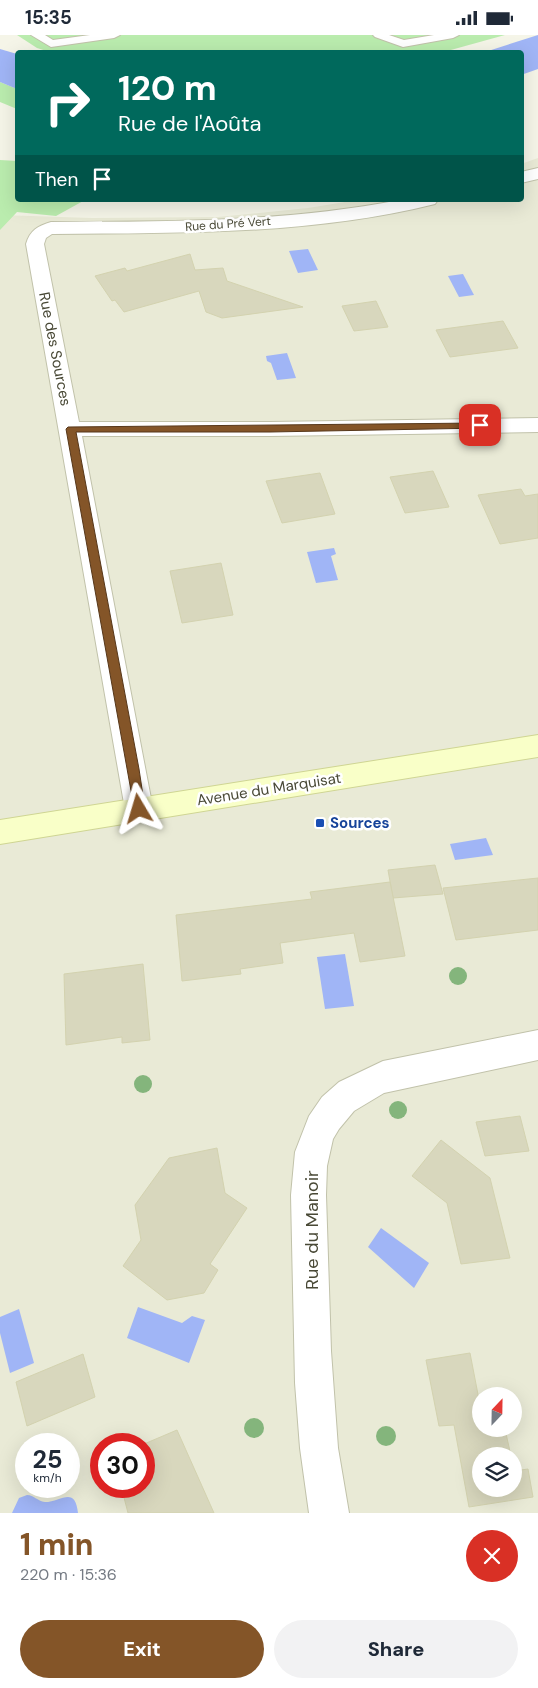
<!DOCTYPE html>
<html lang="en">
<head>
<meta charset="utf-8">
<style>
	body { margin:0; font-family:"DM Sans",sans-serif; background:#f2f2f3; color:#1f2937; height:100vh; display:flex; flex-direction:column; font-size:19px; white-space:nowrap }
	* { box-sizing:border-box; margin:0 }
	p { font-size:16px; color:#747a83 }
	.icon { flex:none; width:28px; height:28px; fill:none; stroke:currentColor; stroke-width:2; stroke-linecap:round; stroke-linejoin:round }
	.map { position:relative; height:1478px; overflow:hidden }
	.drawer { display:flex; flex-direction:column; background:#fff; flex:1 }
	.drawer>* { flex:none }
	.top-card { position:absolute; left:15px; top:15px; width:509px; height:152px; border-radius:5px; box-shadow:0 5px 20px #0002; background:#00695c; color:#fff; overflow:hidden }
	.needle { width:32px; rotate:22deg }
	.fabs { position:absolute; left:472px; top:1352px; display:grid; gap:10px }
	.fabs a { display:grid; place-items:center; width:50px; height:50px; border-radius:50%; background:#fff; box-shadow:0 5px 20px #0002; font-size:25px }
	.speed { position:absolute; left:15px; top:1398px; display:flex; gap:10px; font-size:25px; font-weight:700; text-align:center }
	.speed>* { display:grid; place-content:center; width:65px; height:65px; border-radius:50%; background:#fff; box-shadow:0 5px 20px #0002; line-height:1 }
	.speed small { font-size:12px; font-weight:400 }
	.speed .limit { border:8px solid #d22; background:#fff; color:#111 }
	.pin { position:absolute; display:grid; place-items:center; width:42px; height:42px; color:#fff; margin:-21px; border-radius:10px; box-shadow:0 2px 8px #0006 }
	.me { position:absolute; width:55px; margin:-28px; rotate:353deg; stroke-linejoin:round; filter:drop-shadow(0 0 4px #0008) }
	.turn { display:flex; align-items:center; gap:18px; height:105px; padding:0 20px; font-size:22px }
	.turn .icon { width:65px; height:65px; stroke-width:2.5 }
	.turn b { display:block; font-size:35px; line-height:42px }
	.then { display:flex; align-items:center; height:48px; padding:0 20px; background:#0003; gap:10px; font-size:19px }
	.round { display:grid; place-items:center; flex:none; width:52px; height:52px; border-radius:26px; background:#f2f2f3 }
	.headline { display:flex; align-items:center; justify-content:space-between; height:85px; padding:0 20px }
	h1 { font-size:30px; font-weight:800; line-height:38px; color:#845528 }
	.cta { display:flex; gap:10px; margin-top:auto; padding:10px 20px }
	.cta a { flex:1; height:58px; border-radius:30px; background:#845528; color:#fff; font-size:20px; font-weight:800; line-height:58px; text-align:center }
	.cta a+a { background:#f2f2f3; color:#1f2937 }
	.status { display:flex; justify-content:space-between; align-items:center; height:35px; padding:0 25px; background:#fff; direction:ltr }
	.status svg { height:14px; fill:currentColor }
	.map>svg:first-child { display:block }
	.residential { fill:#e9ead6; fill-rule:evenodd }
	.green { fill:#baecae }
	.water { fill:#a0b5f6 }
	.building { fill:#d8d7bd; stroke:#d3d2af }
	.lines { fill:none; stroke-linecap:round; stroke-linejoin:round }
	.service-casing { stroke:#c1c2aa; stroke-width:2 }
	.minor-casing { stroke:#c1c2aa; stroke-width:2 }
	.secondary-casing { stroke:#cfd593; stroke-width:2 }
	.service { fill:#fff; fill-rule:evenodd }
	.minor { fill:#fff; fill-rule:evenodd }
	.secondary { fill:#f9ffc8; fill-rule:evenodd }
	.tree { fill:#84b57c }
	.route { fill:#845528; stroke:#56371a }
	.transit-dot { fill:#1a4fb4; stroke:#fff; stroke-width:2 }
	.labels { text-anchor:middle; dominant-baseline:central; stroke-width:5; stroke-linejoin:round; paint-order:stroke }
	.far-street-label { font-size:12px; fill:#494936; stroke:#fff }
	.street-label { font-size:15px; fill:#494936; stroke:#fff }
	.transit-label { font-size:15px; font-weight:bold; fill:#164399; stroke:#fff; text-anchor:start }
	.near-street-label { font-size:18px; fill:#494936; stroke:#fff }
</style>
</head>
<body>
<div class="status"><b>15:35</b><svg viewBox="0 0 49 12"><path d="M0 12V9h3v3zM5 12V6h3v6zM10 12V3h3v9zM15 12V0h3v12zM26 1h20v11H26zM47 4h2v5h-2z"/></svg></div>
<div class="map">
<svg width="538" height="1478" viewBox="0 0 538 1478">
	<rect width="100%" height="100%" fill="#f5f5e8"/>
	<path class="residential" d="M 538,123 L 538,1478 L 0,1478 L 0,180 L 92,183 L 218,182 L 308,173 L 357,165 L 521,165 L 521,129 ZM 481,1361 L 514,1361 L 514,1394 L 481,1394 ZM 26,1409 L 69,1409 L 69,1451 L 26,1451 ZM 101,1409 L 144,1409 L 144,1451 L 101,1451 ZM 481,1421 L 514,1421 L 514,1454 L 481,1454 Z"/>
	<g class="green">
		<path d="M 17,0 L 505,0 L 440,18 L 53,18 L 37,13 Z"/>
		<path d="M 0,47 L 17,54 L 17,74 L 0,67 Z"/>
		<path d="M 0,125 L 17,126 L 18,165 L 85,165 L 56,181 L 17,177 L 0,195 Z"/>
	</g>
	<g class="water">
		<path d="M 538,0 L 538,34 L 521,40 L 521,18 L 485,17 Z"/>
		<path d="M 0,14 L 17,19 L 17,54 L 0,47 Z"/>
		<path d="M 308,214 L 318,235 L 298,238 L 289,216 Z"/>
		<path d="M 463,239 L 474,260 L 459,262 L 448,241 Z"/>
		<path d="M 287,318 L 296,343 L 277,345 L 271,328 L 267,326 L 266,321 Z"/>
		<path d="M 334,513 L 336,519 L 331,521 L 338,545 L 316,548 L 307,517 Z"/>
		<path d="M 486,803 L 493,820 L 455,825 L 450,809 Z"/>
		<path d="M 345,919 L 354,971 L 325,974 L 317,922 Z"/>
		<path d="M 381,1193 L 429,1228 L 414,1253 L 368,1212 Z"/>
		<path d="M 138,1272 L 182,1288 L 192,1281 L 205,1285 L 189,1328 L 127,1303 Z"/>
		<path d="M 19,1274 L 34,1328 L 10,1338 L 0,1298 L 0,1282 Z"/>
		<path d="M 27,1460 C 34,1460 37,1466 45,1467 C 61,1467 75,1450 78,1478 L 12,1478 L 19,1463 Z"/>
	</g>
	<g class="building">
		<path d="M 190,219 L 195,235 L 223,233 L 227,246 L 303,272 L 222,283 L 206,277 L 199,256 L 124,277 L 115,265 L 112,266 L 95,241 L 125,233 L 127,236 Z"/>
		<path d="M 376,266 L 388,292 L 354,296 L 342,271 Z"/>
		<path d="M 503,286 L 518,313 L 450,322 L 436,295 Z"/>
		<path d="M 433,436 L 449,472 L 405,478 L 390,442 Z"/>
		<path d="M 320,438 L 335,479 L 282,488 L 266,446 Z"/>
		<path d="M 521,454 L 525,461 L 538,459 L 538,503 L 500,509 L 478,460 Z"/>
		<path d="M 221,528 L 233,580 L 182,588 L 170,536 Z"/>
		<path d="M 435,830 L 443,859 L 393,863 L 388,835 Z"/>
		<path d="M 538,843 L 538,895 L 456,905 L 443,853 Z"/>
		<path d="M 390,847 L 405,921 L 360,927 L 354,898 L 280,908 L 283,928 L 240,934 L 241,939 L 182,946 L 176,880 L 312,864 L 310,857 Z"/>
		<path d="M 143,929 L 150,1005 L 122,1008 L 122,1002 L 66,1010 L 64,939 Z"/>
		<path d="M 520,1081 L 529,1116 L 485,1121 L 476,1087 Z"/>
		<path d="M 441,1105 L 490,1143 L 510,1223 L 461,1229 L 447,1168 L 412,1141 Z"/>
		<path d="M 217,1113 L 225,1158 L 247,1173 L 210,1229 L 218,1235 L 204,1258 L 167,1265 L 123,1231 L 141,1205 L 135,1170 L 169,1123 Z"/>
		<path d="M 470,1318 L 481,1375 L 481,1394 L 505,1394 L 511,1421 L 481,1421 L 481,1454 L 514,1454 L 514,1436 L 528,1434 L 533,1462 L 469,1472 L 454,1390 L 439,1391 L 426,1325 Z"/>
		<path d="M 83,1319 L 95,1362 L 27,1391 L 16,1347 Z"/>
		<path d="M 177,1395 L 214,1478 L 128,1478 L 121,1451 L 144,1451 L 144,1409 Z"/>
	</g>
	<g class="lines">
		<g class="service-casing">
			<g id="service">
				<path d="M 31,0 L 45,0 L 53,5 L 90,0 L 120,0 L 114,3 L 51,12 Z"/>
				<path d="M 373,0 L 389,0 L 404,5 L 434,0 L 459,0 L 453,3 L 403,12 L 375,2 Z"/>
			</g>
		</g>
		<g class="minor-casing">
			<g id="minor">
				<path d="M 538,133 L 538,144 L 521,148 L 521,137 Z"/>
				<path d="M 400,165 L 438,165 L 435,169 C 311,200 179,198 52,199 L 46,203 L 44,209 L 79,387 L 270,387 L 538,383 L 538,397 L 270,401 L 82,401 L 153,774 L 149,782 L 139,786 L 129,782 L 125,774 L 26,209 C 30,195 38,191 51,187 C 168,187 286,187 400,165 Z"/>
				<path d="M 538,995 L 538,1025 L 384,1058 L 354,1076 L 339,1094 L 333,1104 L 327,1131 L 326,1160 L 331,1316 L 338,1413 L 349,1478 L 309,1478 L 300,1413 L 295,1348 L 291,1160 L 295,1117 L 309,1081 L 322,1062 L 339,1047 L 383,1026 Z"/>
			</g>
		</g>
		<g class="secondary-casing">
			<path id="secondary" d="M 538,700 L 538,722 L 0,809 L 0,785 Z"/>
		</g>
		<use href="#service" class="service"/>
		<use href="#minor" class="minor"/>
		<use href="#secondary" class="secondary"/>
	</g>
	<g class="tree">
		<circle cx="458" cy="941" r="9"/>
		<circle cx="143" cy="1049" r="9"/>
		<circle cx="398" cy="1075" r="9"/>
		<circle cx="254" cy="1393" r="10"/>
		<circle cx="386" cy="1401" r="10"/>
	</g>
	<path class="route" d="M 480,388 L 485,390 L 484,393 L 270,397 L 76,397 L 139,734 L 145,774 L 143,778 L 135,778 L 66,394 L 68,392 Z"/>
	<rect class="transit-dot" x="315" y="783" width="10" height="10" rx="2.5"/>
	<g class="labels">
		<g class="far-street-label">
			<text transform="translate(228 189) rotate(-4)">Rue du Pré Vert</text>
		</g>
		<g class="street-label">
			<text transform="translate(55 314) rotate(79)">Rue des Sources</text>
			<text transform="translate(269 754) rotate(-9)">Avenue du Marquisat</text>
		</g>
		<g class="transit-label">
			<text x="330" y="788">Sources</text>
		</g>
		<g class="near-street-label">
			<text transform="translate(312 1195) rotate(-90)">Rue du Manoir</text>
		</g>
	</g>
</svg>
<div class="fabs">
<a><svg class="needle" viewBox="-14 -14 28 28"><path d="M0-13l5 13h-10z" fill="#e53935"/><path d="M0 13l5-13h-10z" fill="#747a83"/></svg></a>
<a><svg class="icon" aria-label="layers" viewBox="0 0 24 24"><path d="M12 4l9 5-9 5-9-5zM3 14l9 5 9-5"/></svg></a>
</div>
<div class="speed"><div>25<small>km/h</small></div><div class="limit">30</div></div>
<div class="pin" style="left:480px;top:390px;background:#d93025"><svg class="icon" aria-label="arrive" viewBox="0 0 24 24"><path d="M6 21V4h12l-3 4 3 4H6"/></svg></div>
<svg class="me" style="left:139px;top:774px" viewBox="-20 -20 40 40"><path d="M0-17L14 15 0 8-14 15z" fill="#845528" stroke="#fff" stroke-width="4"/></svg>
<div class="top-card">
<div class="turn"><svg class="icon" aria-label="right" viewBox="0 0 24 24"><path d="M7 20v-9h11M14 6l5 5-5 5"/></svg><div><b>120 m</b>Rue de l'Aoûta</div></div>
<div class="then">Then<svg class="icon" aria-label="arrive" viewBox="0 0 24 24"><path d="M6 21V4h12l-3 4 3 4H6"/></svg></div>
</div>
</div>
<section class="drawer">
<div class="headline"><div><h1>1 min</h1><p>220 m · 15:36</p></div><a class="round" style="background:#d93025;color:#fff"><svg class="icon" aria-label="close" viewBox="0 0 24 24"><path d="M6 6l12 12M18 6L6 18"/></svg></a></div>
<div class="cta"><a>Exit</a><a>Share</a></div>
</section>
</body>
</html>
